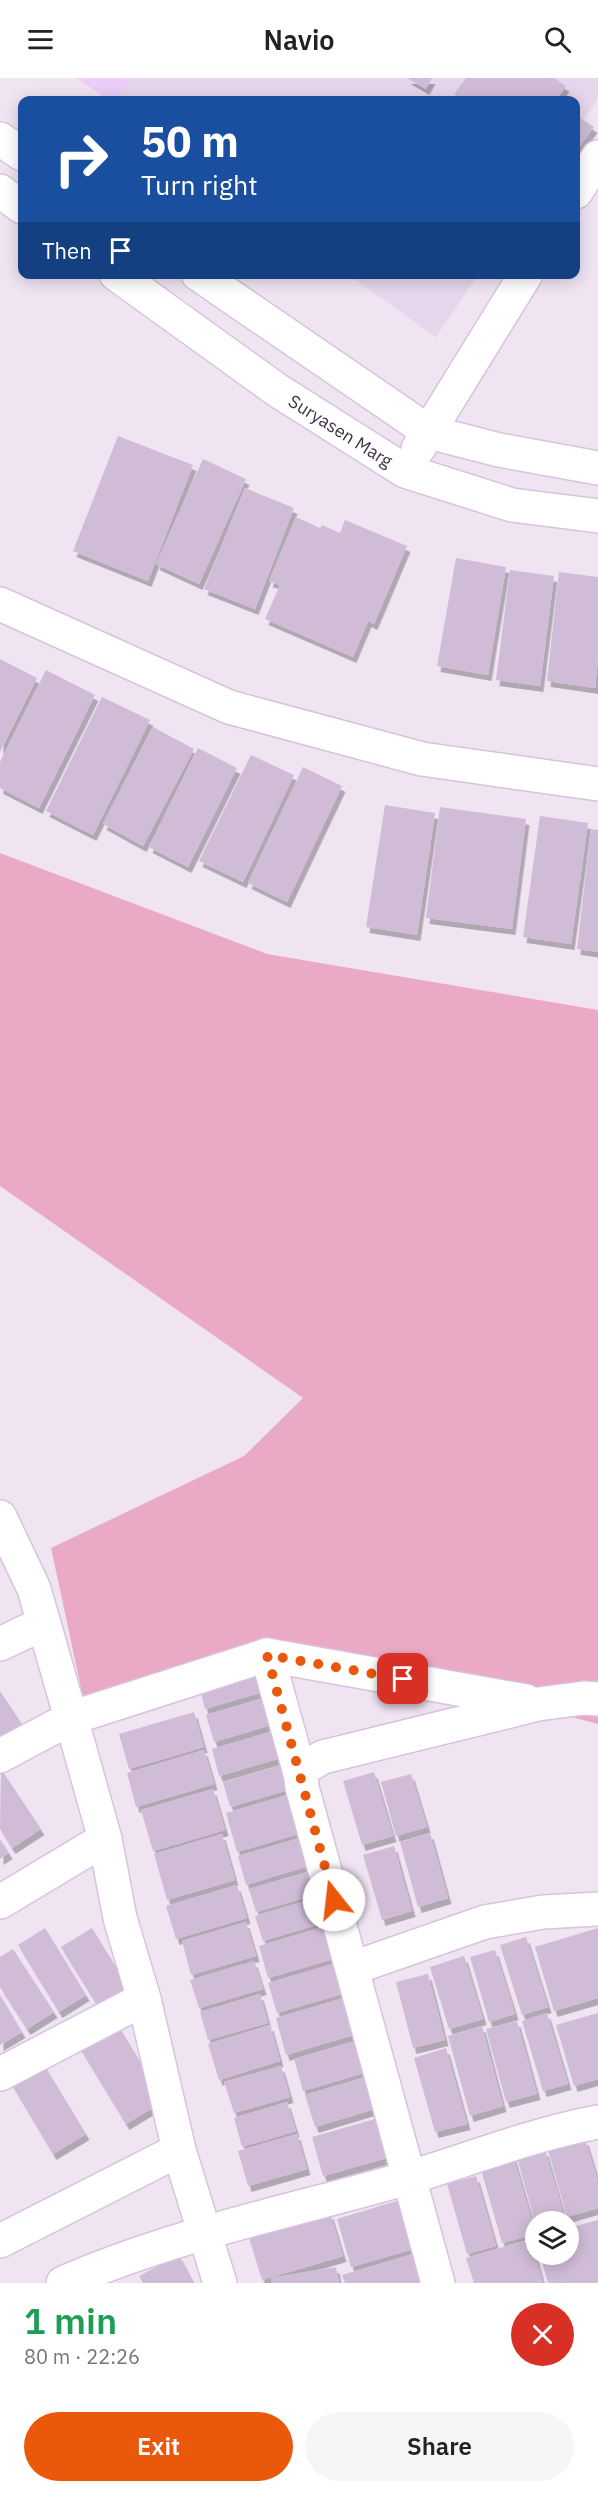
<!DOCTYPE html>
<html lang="en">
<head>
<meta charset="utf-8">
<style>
	body { margin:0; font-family:"IBM Plex Sans",sans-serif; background:#f6f6f6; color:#222; height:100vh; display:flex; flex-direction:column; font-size:22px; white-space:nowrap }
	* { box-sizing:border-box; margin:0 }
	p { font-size:20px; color:#767676 }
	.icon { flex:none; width:33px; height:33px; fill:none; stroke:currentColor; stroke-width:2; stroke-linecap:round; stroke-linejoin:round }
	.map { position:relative; height:2205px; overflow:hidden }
	.details { display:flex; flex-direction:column; background:#fff; flex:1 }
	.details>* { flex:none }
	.banner { position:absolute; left:18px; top:18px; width:562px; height:183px; border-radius:12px; box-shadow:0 3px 15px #0003; background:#1a4fa0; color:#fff; overflow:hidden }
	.tools { position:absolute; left:525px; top:2133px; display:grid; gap:12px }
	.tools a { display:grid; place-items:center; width:54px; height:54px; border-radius:50%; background:#fff; box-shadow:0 3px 15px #0003; font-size:30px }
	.pin { position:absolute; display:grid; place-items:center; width:51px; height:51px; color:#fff; margin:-26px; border-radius:12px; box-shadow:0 3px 9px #0006 }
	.me { position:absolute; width:66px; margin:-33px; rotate:344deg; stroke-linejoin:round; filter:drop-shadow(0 0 4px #0008) }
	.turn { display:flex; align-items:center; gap:21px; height:126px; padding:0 24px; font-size:27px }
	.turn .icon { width:78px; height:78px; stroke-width:2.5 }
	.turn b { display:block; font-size:42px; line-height:51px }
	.then { display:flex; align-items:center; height:57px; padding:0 24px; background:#0003; gap:12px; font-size:22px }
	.round { display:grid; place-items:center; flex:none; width:63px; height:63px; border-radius:32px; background:#f6f6f6 }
	.overview { display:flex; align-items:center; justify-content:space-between; height:102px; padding:0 24px }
	h1 { font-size:36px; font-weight:600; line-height:45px; color:#1e9e55 }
	.primary-button { display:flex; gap:12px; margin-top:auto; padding:12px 24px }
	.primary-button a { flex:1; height:69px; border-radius:36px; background:#ea580c; color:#fff; font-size:24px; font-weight:600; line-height:69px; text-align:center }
	.primary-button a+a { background:#f6f6f6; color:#222 }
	header { display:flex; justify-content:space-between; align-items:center; height:78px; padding:0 24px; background:#fff; font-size:27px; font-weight:600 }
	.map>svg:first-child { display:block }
	.residential { fill:#e7d6eb }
	.commercial { fill:#ebcdf7 }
	.green { fill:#eaaac5 }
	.building { fill:#d1bcd8; filter:url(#shadow) }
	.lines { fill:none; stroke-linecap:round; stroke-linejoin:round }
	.minor-casing { stroke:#d7c3dd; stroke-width:36 }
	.minor { stroke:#fff; stroke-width:33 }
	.route { stroke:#ea580c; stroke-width:10; stroke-dasharray:0 18 }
	.labels { text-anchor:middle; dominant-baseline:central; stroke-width:5; stroke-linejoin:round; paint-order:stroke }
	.street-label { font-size:18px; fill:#413445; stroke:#fff }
</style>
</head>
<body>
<header><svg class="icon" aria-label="menu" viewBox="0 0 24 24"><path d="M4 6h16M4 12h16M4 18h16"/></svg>Navio<svg class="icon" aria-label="search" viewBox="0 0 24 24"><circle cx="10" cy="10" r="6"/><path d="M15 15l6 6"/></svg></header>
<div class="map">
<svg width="598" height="2205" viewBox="0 0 598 2205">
	<defs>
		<filter id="shadow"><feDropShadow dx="3.5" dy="6" stdDeviation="0" flood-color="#0004"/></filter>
	</defs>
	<rect width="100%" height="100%" fill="#f0e4f3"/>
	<g class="residential">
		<path d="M 133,0 L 598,0 L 598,21 L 576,53 L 576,22 L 117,22 Z"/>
		<path d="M 349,197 L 478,197 L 436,259 Z"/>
	</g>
	<path class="commercial" d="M 77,0 L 133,0 L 117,22 L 108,22 Z"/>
	<path class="green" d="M 0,775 L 267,876 L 598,932 L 598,1646 L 328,1575 L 83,1619 L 51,1470 L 244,1378 L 303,1320 L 0,1108 Z"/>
	<g class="building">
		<path d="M 407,0 L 432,0 L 426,11 Z"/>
		<path d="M 466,0 L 554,0 L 566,8 L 557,21 L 559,22 L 463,22 L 454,16 Z"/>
		<path d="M 576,37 L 594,49 L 576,73 Z"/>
		<path d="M 118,358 L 193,387 L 148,503 L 73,473 Z"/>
		<path d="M 203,381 L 246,401 L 199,506 L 156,486 Z"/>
		<path d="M 245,410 L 294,430 L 255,531 L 204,511 Z"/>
		<path d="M 296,439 L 320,450 L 322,447 L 340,455 L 345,442 L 407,468 L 374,546 L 368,543 L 353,579 L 265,541 L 280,507 L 269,503 Z"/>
		<path d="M 456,480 L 506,489 L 488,597 L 437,588 Z"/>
		<path d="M 510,492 L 554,498 L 540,608 L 496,602 Z"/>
		<path d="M 559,494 L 598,499 L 598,579 L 595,610 L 547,603 Z"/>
		<path d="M 0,581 L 37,600 L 0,674 Z"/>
		<path d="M 46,592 L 95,617 L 39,730 L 0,710 L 0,684 Z"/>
		<path d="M 102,619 L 150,642 L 93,757 L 46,733 Z"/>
		<path d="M 153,649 L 194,671 L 143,768 L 103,746 Z"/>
		<path d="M 198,670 L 237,690 L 188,789 L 149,769 Z"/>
		<path d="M 251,677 L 294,697 L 243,804 L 199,783 Z"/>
		<path d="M 303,689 L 342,708 L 287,824 L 248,805 Z"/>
		<path d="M 385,727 L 435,735 L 417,857 L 366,849 Z"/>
		<path d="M 440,729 L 526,741 L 512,851 L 426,840 Z"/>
		<path d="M 540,738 L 588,745 L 571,866 L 523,859 Z"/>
		<path d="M 591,751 L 598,752 L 598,874 L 577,871 Z"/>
		<path d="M 262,1585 L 270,1612 L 205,1631 L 198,1604 Z"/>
		<path d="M 0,1613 L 26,1652 L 0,1670 Z"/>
		<path d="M 270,1618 L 278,1645 L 214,1664 L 206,1637 Z"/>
		<path d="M 194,1634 L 204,1669 L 129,1691 L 119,1656 Z"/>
		<path d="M 277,1652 L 285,1679 L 219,1698 L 212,1671 Z"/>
		<path d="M 204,1672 L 214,1706 L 136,1729 L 127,1695 Z"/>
		<path d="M 288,1685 L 295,1710 L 230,1729 L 223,1704 Z"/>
		<path d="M 1,1691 L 41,1751 L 12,1770 L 0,1751 Z"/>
		<path d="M 374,1694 L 393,1758 L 362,1767 L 343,1703 Z"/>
		<path d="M 411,1696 L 427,1749 L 396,1758 L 381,1704 Z"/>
		<path d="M 213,1711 L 225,1752 L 153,1773 L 141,1732 Z"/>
		<path d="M 294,1715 L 305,1754 L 237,1774 L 226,1735 Z"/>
		<path d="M 430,1755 L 448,1820 L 418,1829 L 400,1764 Z"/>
		<path d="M 222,1756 L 235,1802 L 167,1822 L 154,1776 Z"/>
		<path d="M 307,1758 L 315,1786 L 246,1807 L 238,1778 Z"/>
		<path d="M 0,1761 L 9,1775 L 0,1781 Z"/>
		<path d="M 394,1768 L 412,1833 L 382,1842 L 363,1777 Z"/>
		<path d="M 318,1791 L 325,1814 L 256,1834 L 249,1811 Z"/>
		<path d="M 237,1807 L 247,1840 L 176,1861 L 166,1828 Z"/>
		<path d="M 326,1817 L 333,1842 L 263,1863 L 255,1838 Z"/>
		<path d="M 246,1844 L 256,1878 L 191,1897 L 182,1863 Z"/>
		<path d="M 330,1847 L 340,1879 L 268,1900 L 259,1868 Z"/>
		<path d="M 45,1850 L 86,1917 L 59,1934 L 18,1867 Z"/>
		<path d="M 92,1850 L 133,1917 L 102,1935 L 61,1869 Z"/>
		<path d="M 598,1850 L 598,1920 L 554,1933 L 535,1869 Z"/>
		<path d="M 526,1859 L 548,1929 L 522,1937 L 500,1867 Z"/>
		<path d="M 13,1871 L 54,1934 L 27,1951 L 0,1909 L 0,1879 Z"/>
		<path d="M 495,1872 L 515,1936 L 489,1944 L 470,1879 Z"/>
		<path d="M 464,1878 L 483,1941 L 449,1951 L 430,1889 Z"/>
		<path d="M 254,1883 L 263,1911 L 199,1930 L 190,1902 Z"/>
		<path d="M 340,1884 L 349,1914 L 277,1935 L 268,1905 Z"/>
		<path d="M 428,1896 L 445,1962 L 413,1970 L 396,1904 Z"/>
		<path d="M 260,1916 L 268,1945 L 208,1962 L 200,1934 Z"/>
		<path d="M 0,1917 L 22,1954 L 0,1967 Z"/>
		<path d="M 347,1919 L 357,1956 L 286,1977 L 276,1940 Z"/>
		<path d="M 547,1935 L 568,2006 L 543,2013 L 522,1943 Z"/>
		<path d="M 598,1935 L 598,2001 L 574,2008 L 556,1947 Z"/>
		<path d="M 517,1943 L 537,2016 L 506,2024 L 486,1951 Z"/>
		<path d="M 116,1944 L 164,2023 L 126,2046 L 78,1967 Z"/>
		<path d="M 270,1947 L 280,1983 L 219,2002 L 208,1966 Z"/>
		<path d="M 482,1948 L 503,2028 L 470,2038 L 448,1958 Z"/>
		<path d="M 355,1963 L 364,1995 L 303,2013 L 294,1981 Z"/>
		<path d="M 446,1970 L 467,2046 L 435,2054 L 414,1980 Z"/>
		<path d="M 38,1977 L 86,2056 L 53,2076 L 6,1997 Z"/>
		<path d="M 281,1988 L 290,2019 L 234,2035 L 224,2004 Z"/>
		<path d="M 369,1998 L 378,2030 L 315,2049 L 305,2017 Z"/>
		<path d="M 287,2024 L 296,2053 L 242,2069 L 234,2040 Z"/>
		<path d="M 382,2039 L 394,2078 L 323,2098 L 312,2059 Z"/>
		<path d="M 297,2056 L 307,2091 L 248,2108 L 238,2073 Z"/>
		<path d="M 585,2061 L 598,2103 L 598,2130 L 567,2139 L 548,2072 Z"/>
		<path d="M 545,2072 L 565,2141 L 558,2144 L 535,2144 L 517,2080 Z"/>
		<path d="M 513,2078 L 536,2156 L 502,2165 L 480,2088 Z"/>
		<path d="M 476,2098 L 496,2168 L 467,2176 L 447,2106 Z"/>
		<path d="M 403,2121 L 417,2170 L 351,2189 L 337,2141 Z"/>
		<path d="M 330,2135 L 343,2178 L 262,2202 L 249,2160 Z"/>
		<path d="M 598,2142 L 598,2205 L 548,2205 L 540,2176 L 568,2176 L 568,2150 Z"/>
		<path d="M 530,2161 L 543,2205 L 474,2205 L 466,2180 Z"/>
		<path d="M 420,2174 L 429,2205 L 345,2205 L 342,2197 Z"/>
		<path d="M 179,2177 L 194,2205 L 143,2205 L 139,2198 Z"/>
		<path d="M 336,2189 L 339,2205 L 272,2205 L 271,2200 Z"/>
	</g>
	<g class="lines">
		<g class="minor-casing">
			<g id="minor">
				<path d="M 0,61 L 22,76"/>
				<path d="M 0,113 L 22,129"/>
				<path d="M 576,114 L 598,79"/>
				<path id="s1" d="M 116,196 L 277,312 L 405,393 L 512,427 L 598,438"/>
				<path d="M 198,196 L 429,354 L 499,372 L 598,390"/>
				<path d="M 418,371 L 526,196"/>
				<path d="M 0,526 L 229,629 L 422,681 L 598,706"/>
				<path d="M 0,1439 L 34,1511 L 71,1640 L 105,1761 L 120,1840 L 144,1921 L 179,2072 L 220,2205"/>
				<path d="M 0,1566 L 44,1545"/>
				<path d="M 267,1577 L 301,1699"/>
				<path d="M 0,1678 L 71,1640 L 267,1577 L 526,1623"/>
				<path d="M 0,1824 L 105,1761"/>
				<path d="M 353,1890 L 485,1844 L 543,1834 L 598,1831"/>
				<path d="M 0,1996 L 144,1921"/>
				<path d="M 0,2163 L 179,2072"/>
				<path d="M 63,2205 C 174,2156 294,2133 411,2099 C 473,2080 534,2056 598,2044"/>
				<path d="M 438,2205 L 302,1709 L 301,1699 L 304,1690 L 323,1679 L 538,1626 L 584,1620 L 598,1621"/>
			</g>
		</g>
		<use href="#minor" class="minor"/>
	</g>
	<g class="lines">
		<path class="route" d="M 334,1822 L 267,1577 L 403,1601"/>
	</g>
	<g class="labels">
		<g class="street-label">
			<text stroke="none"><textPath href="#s1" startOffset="274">Suryasen Marg</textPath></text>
		</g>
	</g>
</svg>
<div class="tools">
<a><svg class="icon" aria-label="layers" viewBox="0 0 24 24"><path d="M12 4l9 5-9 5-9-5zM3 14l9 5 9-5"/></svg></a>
</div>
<div class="pin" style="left:403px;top:1601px;background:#d93025"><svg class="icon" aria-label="arrive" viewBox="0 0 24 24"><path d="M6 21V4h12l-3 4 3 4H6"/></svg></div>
<svg class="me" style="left:334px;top:1822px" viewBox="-20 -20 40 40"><circle r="19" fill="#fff"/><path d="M0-13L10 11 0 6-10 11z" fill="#ea580c"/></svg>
<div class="banner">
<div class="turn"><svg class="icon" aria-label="right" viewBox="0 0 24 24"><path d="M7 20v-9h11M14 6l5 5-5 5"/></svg><div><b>50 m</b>Turn right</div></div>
<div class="then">Then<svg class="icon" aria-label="arrive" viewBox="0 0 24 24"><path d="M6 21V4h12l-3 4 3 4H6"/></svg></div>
</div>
</div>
<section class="details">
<div class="overview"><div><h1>1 min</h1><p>80 m · 22:26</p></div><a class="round" style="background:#d93025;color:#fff"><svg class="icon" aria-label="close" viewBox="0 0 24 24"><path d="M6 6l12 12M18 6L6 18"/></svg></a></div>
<div class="primary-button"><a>Exit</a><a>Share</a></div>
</section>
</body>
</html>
